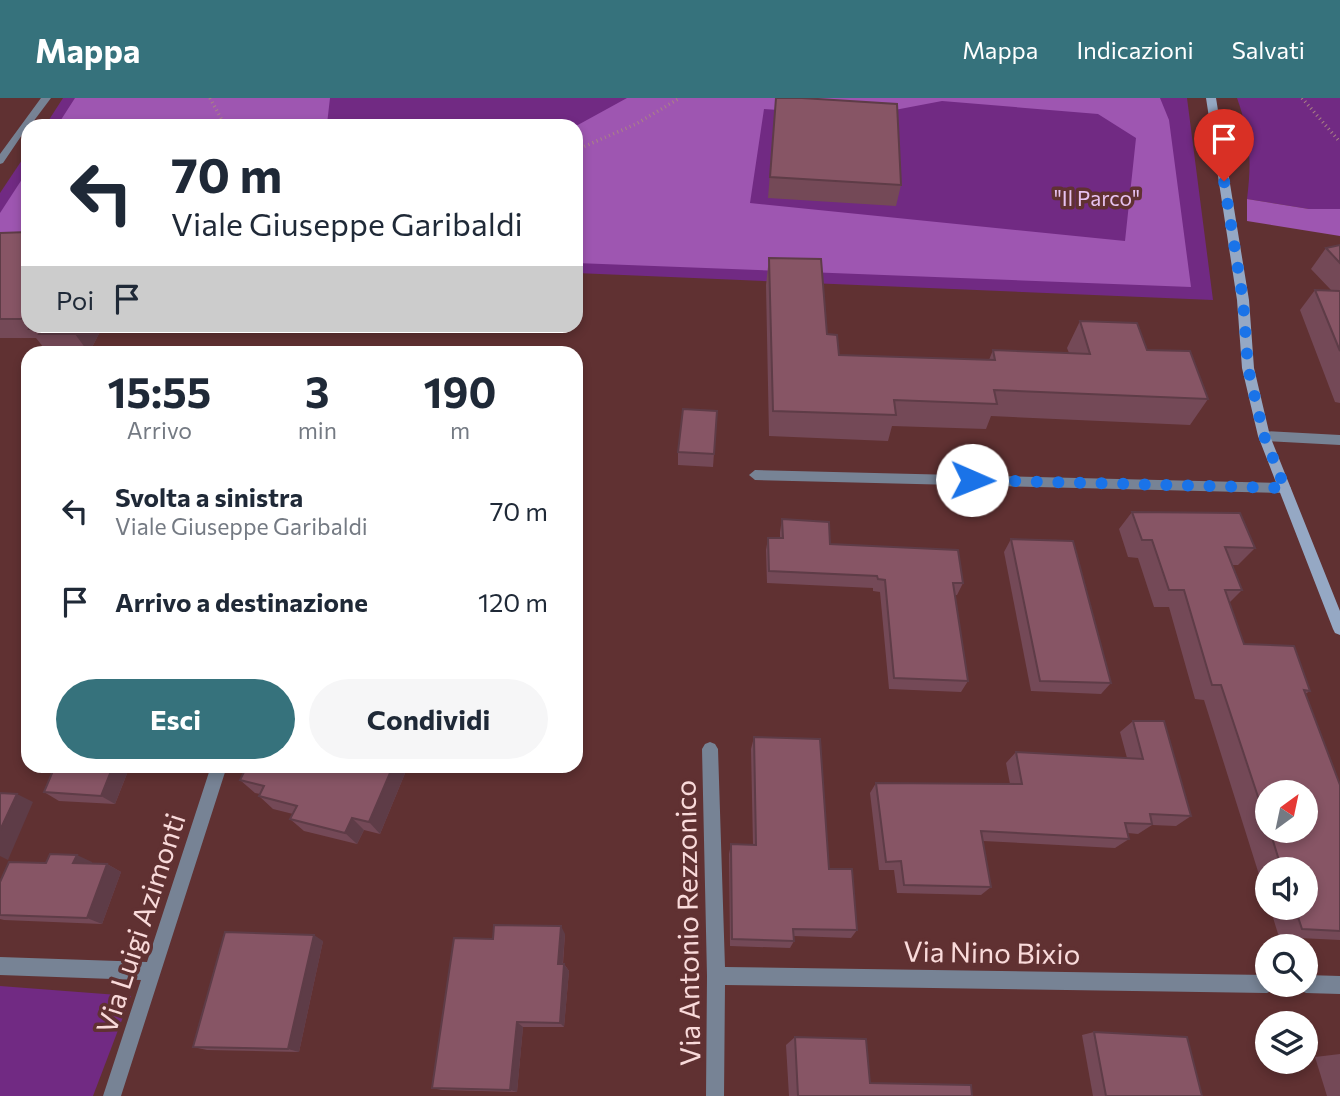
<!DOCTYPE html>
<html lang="it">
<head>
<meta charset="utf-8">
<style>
	body { margin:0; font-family:Commissioner,sans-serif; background:#f6f6f7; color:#1f2937; height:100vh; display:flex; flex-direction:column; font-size:26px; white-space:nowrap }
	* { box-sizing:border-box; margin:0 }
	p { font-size:23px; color:#747a83 }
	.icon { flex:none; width:38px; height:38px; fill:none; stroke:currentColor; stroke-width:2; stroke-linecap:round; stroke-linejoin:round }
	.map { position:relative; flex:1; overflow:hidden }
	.panel { position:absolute; left:21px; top:248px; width:562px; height:427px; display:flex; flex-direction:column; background:#fff; border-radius:21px; box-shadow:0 4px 10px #0003 }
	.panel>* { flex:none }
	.hud { position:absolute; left:21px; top:21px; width:562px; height:214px; border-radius:21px; box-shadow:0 4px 10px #0003; background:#fff; color:#1f2937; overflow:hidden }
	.needle { width:46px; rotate:33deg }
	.buttons { position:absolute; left:1255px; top:682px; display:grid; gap:14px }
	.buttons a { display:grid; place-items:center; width:63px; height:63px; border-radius:50%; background:#fff; box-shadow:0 4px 10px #0003; font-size:35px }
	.pin { position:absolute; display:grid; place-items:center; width:60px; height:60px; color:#fff; margin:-72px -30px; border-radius:50% 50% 50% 0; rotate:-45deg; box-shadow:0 0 7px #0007 }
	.pin .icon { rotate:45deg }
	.me { position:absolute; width:77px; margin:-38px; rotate:91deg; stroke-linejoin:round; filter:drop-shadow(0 0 5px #0008) }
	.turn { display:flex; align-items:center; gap:24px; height:147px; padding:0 35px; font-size:32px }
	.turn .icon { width:91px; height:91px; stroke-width:2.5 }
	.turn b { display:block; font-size:49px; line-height:60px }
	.then { display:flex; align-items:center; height:66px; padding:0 35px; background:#0003; gap:14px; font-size:26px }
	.eta { display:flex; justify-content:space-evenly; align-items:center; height:119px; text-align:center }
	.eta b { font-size:42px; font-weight:700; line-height:49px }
	.cta { display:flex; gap:14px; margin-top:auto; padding:14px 35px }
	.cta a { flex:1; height:80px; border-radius:42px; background:#36727c; color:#fff; font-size:28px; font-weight:700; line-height:80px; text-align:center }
	.cta a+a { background:#f6f6f7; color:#1f2937 }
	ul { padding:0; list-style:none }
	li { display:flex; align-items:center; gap:21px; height:91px; padding:0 35px }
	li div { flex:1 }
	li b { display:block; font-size:26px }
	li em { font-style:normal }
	header { display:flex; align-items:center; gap:42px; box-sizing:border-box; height:98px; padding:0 35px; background:#36727c; color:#fff }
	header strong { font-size:33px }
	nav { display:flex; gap:38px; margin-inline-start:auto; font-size:24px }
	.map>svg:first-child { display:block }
	.green { fill:#712a83 }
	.forest { fill:#9e56b1; fill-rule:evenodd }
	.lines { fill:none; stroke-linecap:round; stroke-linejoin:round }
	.path { stroke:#aa8384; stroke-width:3.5; stroke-dasharray:1 3.5; stroke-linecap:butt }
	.minor { fill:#778395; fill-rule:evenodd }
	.secondary { fill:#95a8c4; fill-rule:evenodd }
	.wall { fill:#744957; fill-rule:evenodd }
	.shaded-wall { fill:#5e3c47 }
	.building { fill:#875565; stroke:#5e3c47; stroke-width:2 }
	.route { stroke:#1a73e8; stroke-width:12; stroke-dasharray:0 21.6 }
	.labels { text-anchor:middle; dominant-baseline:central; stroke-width:7; stroke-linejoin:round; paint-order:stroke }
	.far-park-label { font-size:21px; fill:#e7c2f0; stroke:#603132 }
	.near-street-label { font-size:28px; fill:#f9dada; stroke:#603132 }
</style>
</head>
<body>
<header>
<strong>Mappa</strong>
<nav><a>Mappa</a><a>Indicazioni</a><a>Salvati</a></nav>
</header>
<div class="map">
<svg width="1340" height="998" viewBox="0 0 1340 998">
	<rect width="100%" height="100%" fill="#603132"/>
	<g class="green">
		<path d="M 63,0 L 1187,0 L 1213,202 L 576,175 L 576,28 L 45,28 Z"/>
		<path d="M 1237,0 L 1340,0 L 1340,111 L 1309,111 L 1247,101 C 1252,62 1250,37 1237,0 Z"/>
		<path d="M 28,53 L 28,151 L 0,150 L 0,95 Z"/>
		<path d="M 0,888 L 131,898 L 93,998 L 0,998 Z"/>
	</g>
	<g class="forest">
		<path d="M 75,0 L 330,0 L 327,26 L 329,28 L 57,28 Z"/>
		<path d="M 627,0 L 1160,0 L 1169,22 L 1191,189 L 576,165 L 576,28 ZM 942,3 L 1098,16 L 1136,40 L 1125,143 L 750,105 L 764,11 L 863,18 Z"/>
		<path d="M 28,72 L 28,143 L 0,142 L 0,115 Z"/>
		<path d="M 1247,101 L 1309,111 L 1340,111 L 1340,138 L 1247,123 Z"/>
	</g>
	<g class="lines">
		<g class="path">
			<path d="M 210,0 L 225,28"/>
			<path d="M 1302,0 L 1340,44"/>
			<path d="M 576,52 L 636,26 L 680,0"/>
		</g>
		<g class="minor">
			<path d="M 41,0 L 51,0 L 30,28 L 28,28 L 3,65 L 0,66 L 0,56 Z"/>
			<path d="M 1264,333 L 1340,337 L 1340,347 L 1264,343 L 1258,338 Z"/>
			<path d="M 755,372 L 1285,385 L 1291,390 L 1285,395 L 755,382 L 749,377 Z"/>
			<path d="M 710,644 L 715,646 L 718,651 L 725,869 L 1267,877 L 1267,887 L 1275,887 L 1273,892 L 1267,895 L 725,887 L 724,998 L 706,998 L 707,878 L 702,651 L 705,646 Z"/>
			<path d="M 211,668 L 227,668 L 121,998 L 103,998 L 141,882 L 0,877 L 0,859 L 147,864 Z"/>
			<path d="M 1306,877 L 1340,878 L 1340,896 L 1306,895 L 1300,892 L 1298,887 L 1306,887 Z"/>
		</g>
		<path class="secondary" d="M 1206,0 L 1216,0 L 1249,202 L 1254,270 L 1270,338 L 1340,513 L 1340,537 L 1335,535 L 1333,531 L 1258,338 L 1242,270 L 1237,202 Z"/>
	</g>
	<g class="wall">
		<path d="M 776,0 L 901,87 L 896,108 L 768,100 Z"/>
		<path d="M 28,134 L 28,228 L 103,228 L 89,255 L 53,255 L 50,250 L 44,250 L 36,240 L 0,240 L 0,135 Z"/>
		<path d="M 1340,147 L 1340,305 L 1335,304 L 1300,212 L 1315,192 L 1331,192 L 1311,171 L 1326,150 Z"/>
		<path d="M 769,160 L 827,236 L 839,257 L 989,262 L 993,252 L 1069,255 L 1067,250 L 1080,223 L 1147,252 L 1208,301 L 1190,327 L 991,318 L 986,331 L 892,328 L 888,343 L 769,338 L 766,187 Z"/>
		<path d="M 717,313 L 713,369 L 678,367 L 678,354 Z"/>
		<path d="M 1132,414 L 1255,450 L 1238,467 L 1232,467 L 1242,492 L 1229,505 L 1244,546 L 1310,593 L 1305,596 L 1340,687 L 1340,842 L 1279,839 L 1270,810 L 1306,810 L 1306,772 L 1267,772 L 1267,802 L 1204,602 L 1195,601 L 1169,509 L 1154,509 L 1138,460 L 1128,459 L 1119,431 ZM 1267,695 L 1306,733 L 1267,733 Z"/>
		<path d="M 782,421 L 830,446 L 963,485 L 957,497 L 955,497 L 968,583 L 961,594 L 889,591 L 880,494 L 873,493 L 873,490 L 767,485 L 766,452 L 768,440 L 780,440 L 780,434 Z"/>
		<path d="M 1011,441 L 1111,585 L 1101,596 L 1031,593 L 1004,454 Z"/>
		<path d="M 1133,623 L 1191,718 L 1176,728 L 1152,727 L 1138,736 L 1128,735 L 1129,741 L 1115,750 L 983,743 L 991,789 L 981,797 L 897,795 L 894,772 L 879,772 L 870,695 L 876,685 L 1010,686 L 1006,665 L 1016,654 L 1127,660 L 1120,634 Z"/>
		<path d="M 754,639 L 829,771 L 857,832 L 851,840 L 794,838 L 794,843 L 790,850 L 730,848 L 729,756 L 731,746 L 753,747 L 751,651 Z"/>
		<path d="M 55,668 L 130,668 L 115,706 L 59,703 L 44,694 Z"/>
		<path d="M 247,668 L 408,668 L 380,736 L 364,732 L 357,746 L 304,733 L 290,721 L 293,716 L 273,711 L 259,698 L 260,696 L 255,695 L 240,682 Z"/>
		<path d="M 92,764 L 91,766 L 107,766 L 121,774 L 102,826 L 4,822 L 0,821 L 0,784 Z"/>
		<path d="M 565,836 L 563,866 L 564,866 L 569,873 L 564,929 L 523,929 L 517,994 L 442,992 L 432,990 L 493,841 Z"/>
		<path d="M 323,843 L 299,954 L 207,952 L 193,949 Z"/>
		<path d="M 1094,934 L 1202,998 L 1093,998 L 1082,937 Z"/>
		<path d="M 795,939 L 870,985 L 972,998 L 789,998 L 786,947 Z"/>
		<path d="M 1340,956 L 1340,998 L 1327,998 L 1315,959 Z"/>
	</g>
	<g class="shaded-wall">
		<path d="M 80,228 L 103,228 L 89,255 L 75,236 Z"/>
		<path d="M 113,668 L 130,668 L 115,706 L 101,698 Z"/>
		<path d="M 393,668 L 408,668 L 380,736 L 369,724 Z"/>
		<path d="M 17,696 L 33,704 L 8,762 L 0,758 L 0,732 Z"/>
		<path d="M 352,720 L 364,732 L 357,746 L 345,735 Z"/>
		<path d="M 77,757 L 92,764 L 89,773 L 73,765 Z"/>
		<path d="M 107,766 L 121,774 L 102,826 L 87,820 Z"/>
		<path d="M 561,828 L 565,836 L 562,873 L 558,866 Z"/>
		<path d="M 314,837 L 323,843 L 299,954 L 288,951 Z"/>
		<path d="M 564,866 L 569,873 L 564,929 L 560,925 Z"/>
		<path d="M 517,924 L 523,929 L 517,994 L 510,992 Z"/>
	</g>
	<g class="building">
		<path d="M 776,0 L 802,0 L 897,6 L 901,87 L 770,79 Z"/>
		<path d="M 28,134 L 28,221 L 0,221 L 0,135 Z"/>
		<path d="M 1340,147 L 1340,165 L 1326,150 Z"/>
		<path d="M 769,160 L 821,161 L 827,236 L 837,237 L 839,257 L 995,262 L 993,252 L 1090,256 L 1080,223 L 1137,225 L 1147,252 L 1190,253 L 1208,301 L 994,292 L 997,306 L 894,302 L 896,317 L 773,313 Z"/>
		<path d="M 1315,192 L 1340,193 L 1340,253 Z"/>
		<path d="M 31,228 L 80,228 L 75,236 L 39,236 L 42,231 L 29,231 Z"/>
		<path d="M 683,311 L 717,313 L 714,356 L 678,354 Z"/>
		<path d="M 1132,414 L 1240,415 L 1255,450 L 1225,449 L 1242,492 L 1225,492 L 1244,546 L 1294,548 L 1310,593 L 1304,592 L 1340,687 L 1340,833 L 1302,831 L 1295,810 L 1306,810 L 1306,772 L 1282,772 L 1270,733 L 1306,733 L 1306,695 L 1267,695 L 1267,726 L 1221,587 L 1212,587 L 1184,492 L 1169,492 L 1152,442 L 1142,442 Z"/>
		<path d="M 782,421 L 829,424 L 830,446 L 958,452 L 963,485 L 953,485 L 968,583 L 894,580 L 885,482 L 878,481 L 877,478 L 769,473 L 768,440 L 783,440 Z"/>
		<path d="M 1011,441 L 1073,443 L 1111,585 L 1040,583 Z"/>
		<path d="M 1133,623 L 1164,623 L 1191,718 L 1150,716 L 1152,726 L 1125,725 L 1129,741 L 981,733 L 991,789 L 904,787 L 901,763 L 886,764 L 876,685 L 1022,686 L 1016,654 L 1143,661 Z"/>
		<path d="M 754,639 L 820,641 L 829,771 L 852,771 L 857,832 L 793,831 L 794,843 L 732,841 L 731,746 L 756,747 Z"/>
		<path d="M 55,668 L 113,668 L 101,698 L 44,694 Z"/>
		<path d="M 247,668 L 393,668 L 369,724 L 352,720 L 345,735 L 290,721 L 297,708 L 259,698 L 264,688 L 240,682 Z"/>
		<path d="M 0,695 L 17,696 L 0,732 Z"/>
		<path d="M 50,756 L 77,757 L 73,765 L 107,766 L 87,820 L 0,817 L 0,784 L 9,764 L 46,765 Z"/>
		<path d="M 494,827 L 561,828 L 558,866 L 564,866 L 560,925 L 517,924 L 510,992 L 432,990 L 454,840 L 493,841 Z"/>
		<path d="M 225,834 L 314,837 L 288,951 L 193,949 Z"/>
		<path d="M 1094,934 L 1187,939 L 1202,998 L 1106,998 Z"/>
		<path d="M 795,939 L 866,941 L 870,985 L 971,987 L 972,998 L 798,998 Z"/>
	</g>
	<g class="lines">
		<path class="route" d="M 972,382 L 1285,390 L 1264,338 L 1248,270 L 1243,202 L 1224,83"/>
	</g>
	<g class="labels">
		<g class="far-park-label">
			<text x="1097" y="99">"Il Parco"</text>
		</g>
		<g class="near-street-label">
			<text transform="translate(140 825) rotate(-72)">Via Luigi Azimonti</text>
			<text transform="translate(687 825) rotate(-91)">Via Antonio Rezzonico</text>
			<text transform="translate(992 854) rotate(1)">Via Nino Bixio</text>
		</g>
	</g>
</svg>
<div class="buttons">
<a><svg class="needle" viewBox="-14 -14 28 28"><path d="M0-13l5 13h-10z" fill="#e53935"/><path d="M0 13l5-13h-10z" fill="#747a83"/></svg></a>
<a><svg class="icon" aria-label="sound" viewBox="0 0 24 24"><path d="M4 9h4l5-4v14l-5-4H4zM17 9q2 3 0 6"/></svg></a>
<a><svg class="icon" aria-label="search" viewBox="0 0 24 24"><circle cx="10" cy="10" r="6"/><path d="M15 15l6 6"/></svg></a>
<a><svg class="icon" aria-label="layers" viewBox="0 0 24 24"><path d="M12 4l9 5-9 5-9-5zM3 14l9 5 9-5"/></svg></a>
</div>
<div class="pin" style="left:1224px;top:83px;background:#d93025"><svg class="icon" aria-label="arrive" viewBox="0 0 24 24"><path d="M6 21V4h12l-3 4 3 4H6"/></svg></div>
<svg class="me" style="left:972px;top:382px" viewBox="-20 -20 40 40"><circle r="19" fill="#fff"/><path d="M0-13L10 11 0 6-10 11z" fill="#1a73e8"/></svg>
<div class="hud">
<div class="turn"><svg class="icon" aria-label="left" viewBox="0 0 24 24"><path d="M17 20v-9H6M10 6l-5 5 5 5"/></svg><div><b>70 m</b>Viale Giuseppe Garibaldi</div></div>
<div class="then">Poi<svg class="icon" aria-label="arrive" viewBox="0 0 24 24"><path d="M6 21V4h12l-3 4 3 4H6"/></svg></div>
</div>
<section class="panel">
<div class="eta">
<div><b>15:55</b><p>Arrivo</p></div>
<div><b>3</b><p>min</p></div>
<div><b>190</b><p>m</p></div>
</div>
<ul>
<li><svg class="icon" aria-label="left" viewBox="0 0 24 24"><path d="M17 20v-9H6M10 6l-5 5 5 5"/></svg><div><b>Svolta a sinistra</b><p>Viale Giuseppe Garibaldi</p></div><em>70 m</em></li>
<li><svg class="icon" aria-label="arrive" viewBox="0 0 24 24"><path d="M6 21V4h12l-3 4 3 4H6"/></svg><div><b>Arrivo a destinazione</b></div><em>120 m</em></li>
</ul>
<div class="cta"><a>Esci</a><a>Condividi</a></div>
</section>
</div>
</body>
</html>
